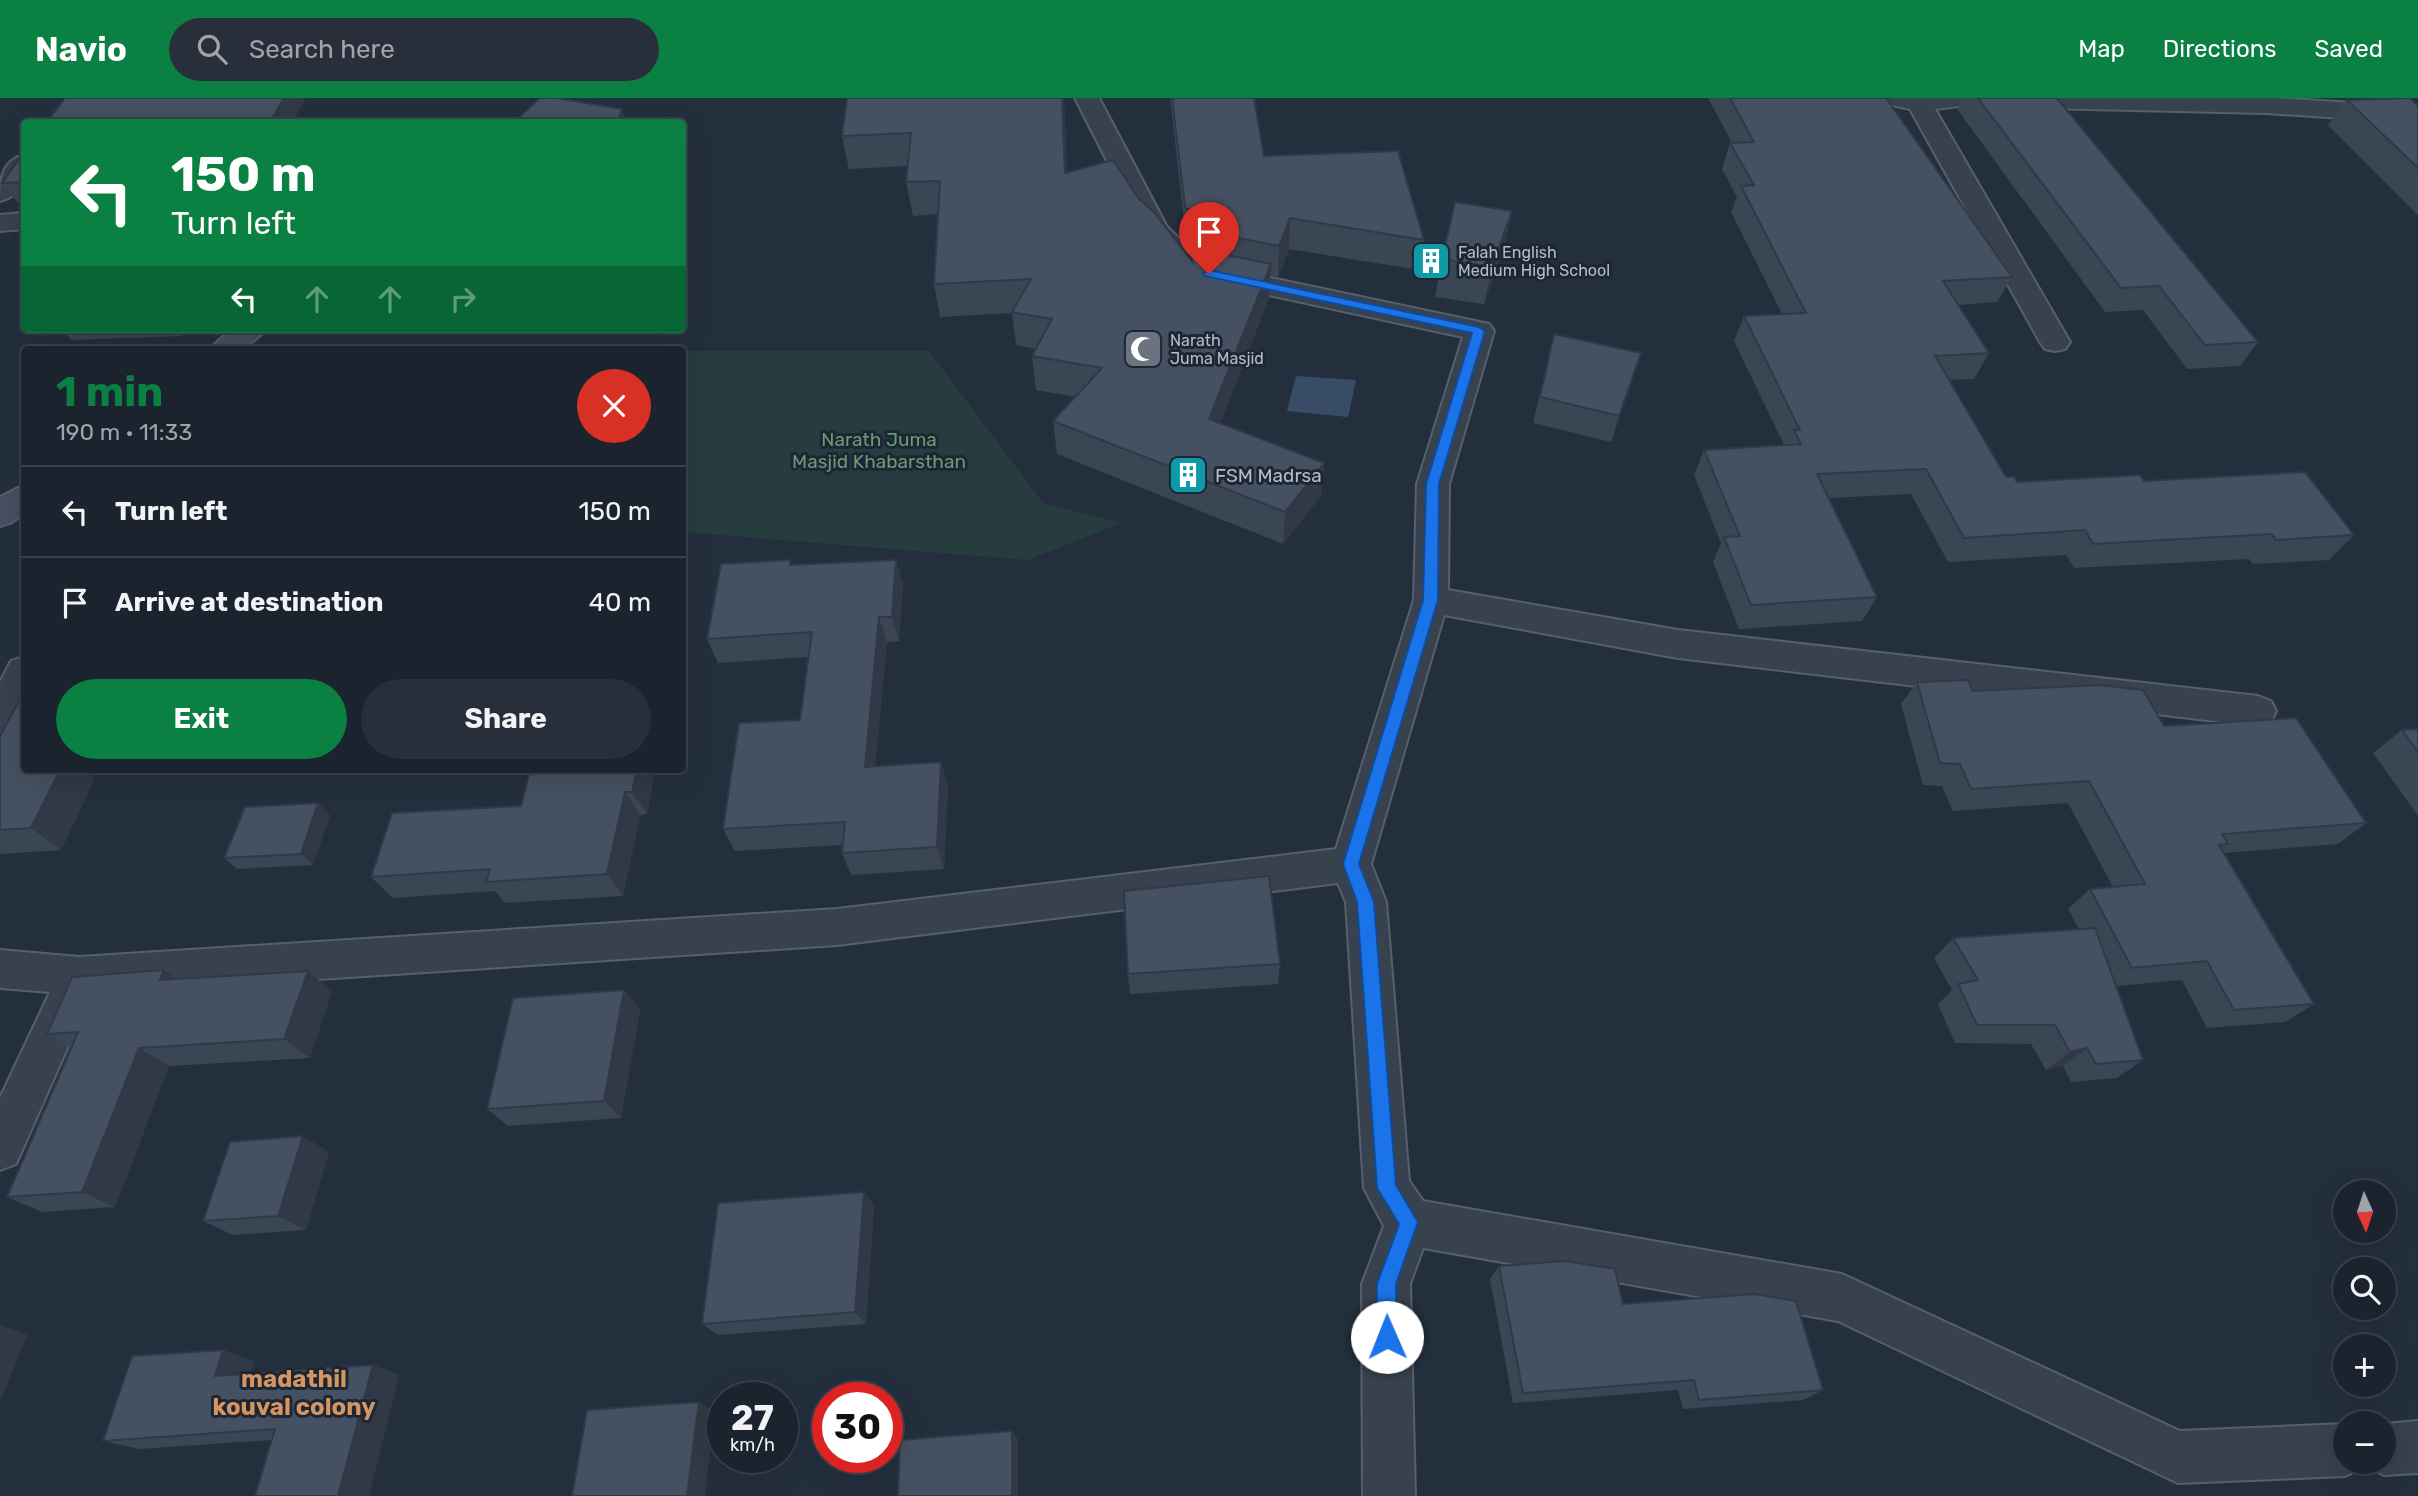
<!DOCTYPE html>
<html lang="en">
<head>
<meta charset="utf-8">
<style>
	body { margin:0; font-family:Rubik,sans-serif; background:#282f3a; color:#f1f3f6; height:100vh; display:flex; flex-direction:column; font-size:26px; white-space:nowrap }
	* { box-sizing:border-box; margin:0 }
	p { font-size:23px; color:#a0a4aa }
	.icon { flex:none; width:38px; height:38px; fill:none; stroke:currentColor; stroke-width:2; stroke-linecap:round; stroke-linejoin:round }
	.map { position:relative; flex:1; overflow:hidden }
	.details { position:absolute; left:21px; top:248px; width:665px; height:427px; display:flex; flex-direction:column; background:#1b232e; border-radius:7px; box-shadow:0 7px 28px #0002,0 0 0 2px #39404a }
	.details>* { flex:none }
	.hud { position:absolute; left:21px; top:21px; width:665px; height:214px; border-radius:7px; box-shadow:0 7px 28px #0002,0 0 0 2px #39404a; background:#0b8043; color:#fff; overflow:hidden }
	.needle { width:46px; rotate:177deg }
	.controls { position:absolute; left:2333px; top:1082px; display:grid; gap:14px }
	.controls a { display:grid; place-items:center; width:63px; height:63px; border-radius:50%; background:#1b232e; box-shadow:0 7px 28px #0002,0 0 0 2px #39404a; font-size:35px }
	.speed { position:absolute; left:707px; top:1284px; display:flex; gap:14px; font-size:35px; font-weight:700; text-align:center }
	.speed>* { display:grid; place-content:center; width:91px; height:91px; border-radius:50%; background:#1b232e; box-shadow:0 7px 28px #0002,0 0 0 2px #39404a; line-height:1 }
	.speed small { font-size:18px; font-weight:400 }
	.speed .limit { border:10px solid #d22; background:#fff; color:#111 }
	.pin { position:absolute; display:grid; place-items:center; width:60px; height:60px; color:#fff; margin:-72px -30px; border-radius:50% 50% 50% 0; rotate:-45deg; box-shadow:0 0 7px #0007 }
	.pin .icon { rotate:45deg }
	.me { position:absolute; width:77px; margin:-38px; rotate:359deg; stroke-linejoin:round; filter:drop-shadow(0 0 5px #0008) }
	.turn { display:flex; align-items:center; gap:24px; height:147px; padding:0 35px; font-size:32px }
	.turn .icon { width:91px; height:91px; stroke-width:2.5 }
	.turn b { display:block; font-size:49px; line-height:60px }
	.lanes { display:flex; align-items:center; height:66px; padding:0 35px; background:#0003; justify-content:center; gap:35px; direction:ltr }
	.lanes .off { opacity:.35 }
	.round { display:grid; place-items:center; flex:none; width:74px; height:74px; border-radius:37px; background:#282f3a }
	.overview { display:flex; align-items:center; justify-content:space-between; height:119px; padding:0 35px }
	h1 { font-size:42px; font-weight:700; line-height:52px; color:#0b8043 }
	.action { display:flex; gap:14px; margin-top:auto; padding:14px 35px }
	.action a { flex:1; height:80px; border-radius:42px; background:#0b8043; color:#fff; font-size:28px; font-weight:700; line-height:80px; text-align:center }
	.action a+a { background:#282f3a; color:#f1f3f6 }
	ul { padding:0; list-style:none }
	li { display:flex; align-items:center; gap:21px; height:91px; padding:0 35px; border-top:2px solid #39404a }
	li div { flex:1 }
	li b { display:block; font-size:26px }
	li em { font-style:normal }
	header { display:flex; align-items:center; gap:42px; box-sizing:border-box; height:98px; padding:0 35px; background:#0b8043; color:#fff }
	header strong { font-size:33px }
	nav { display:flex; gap:38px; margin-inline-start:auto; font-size:24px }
	.search { width:490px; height:63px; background:#282f3a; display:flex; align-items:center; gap:18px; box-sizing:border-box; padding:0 24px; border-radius:38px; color:#a0a4aa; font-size:26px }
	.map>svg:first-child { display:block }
	.green { fill:#263c3f }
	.water { fill:#394c67 }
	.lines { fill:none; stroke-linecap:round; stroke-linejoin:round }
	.street-casing { stroke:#565f6c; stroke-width:4 }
	.secondary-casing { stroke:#565f6c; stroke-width:4 }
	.street { fill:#38414e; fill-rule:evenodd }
	.secondary { fill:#465061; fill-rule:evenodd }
	.wall { fill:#3b4654 }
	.shaded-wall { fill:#303945 }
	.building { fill:#455162; stroke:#303945; stroke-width:2 }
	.route { fill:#1a73e8; stroke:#114b97; stroke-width:2 }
	.labels { text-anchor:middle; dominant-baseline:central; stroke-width:6; stroke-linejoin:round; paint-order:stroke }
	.far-poi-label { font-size:16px; fill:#b4bcc9; stroke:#1d2633; text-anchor:start }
	.park-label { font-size:19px; fill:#6b9a76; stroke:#1d2633 }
	.poi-label { font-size:19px; fill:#b4bcc9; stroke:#1d2633; text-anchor:start }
	.near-neighbourhood-label { font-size:24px; font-weight:bold; fill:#d59563; stroke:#1d2633 }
</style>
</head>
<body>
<header>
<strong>Navio</strong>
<div class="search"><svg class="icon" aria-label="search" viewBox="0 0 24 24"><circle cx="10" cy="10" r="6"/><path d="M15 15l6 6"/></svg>Search here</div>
<nav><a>Map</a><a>Directions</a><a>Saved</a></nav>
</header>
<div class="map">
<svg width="2418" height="1398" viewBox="0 0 2418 1398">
	<rect width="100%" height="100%" fill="#242f3e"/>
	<path class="green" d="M 683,253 L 929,253 L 1043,405 L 1122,425 L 1028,462 L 683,434 Z"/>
	<path class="water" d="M 1296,278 L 1356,282 L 1348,319 L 1287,313 Z"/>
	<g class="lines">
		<g class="street-casing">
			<g id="street">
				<path d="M 1075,0 L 1099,0 L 1167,129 L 1184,145 L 1180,151 L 1160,151 L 1146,139 Z"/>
				<path d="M 1880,0 L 2274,0 L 2418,9 L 2418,25 L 2266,15 L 1959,8 L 1935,11 L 2070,244 L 2065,251 L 2055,253 L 2045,251 L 2040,244 L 1910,11 L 1883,5 Z"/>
				<path d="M 24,57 C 26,76 22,98 0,103 C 0,83 1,63 24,57 Z"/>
				<path d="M 24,115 L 24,131 L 0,133 L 0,117 Z"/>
				<path d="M 1219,169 L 1489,226 L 1494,233 L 1449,386 L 1448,492 L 1678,532 L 2258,598 L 2271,603 L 2276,613 L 2271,623 L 2258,628 L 1678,560 L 1444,517 L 1371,766 L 1386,804 L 1409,1083 L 1423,1103 L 1842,1176 L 2180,1333 L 2345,1326 L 2345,1363 L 2384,1363 L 2384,1326 L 2418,1323 L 2418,1375 L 2384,1377 L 2365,1366 L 2363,1370 L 2345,1378 L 2178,1385 L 1838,1223 L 1423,1150 L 1410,1186 L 1415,1398 L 1363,1398 L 1362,1186 L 1384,1128 L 1364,1090 L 1346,804 L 1338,785 L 837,847 L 91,896 L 16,1066 L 0,1072 L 0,1000 L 50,894 L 0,890 L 0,852 L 79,859 L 837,811 L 1336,751 L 1414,502 L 1417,386 L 1463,239 L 1209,184 L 1205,178 L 1209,172 Z"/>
				<path d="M 24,559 L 24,608 L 13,630 L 0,635 L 0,584 L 11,563 Z"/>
			</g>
		</g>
		<g class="secondary-casing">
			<g id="secondary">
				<path d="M 232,231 L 267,231 L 243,252 L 208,252 Z"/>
				<path d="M 24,387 L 24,415 L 12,424 L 0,428 L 0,399 Z"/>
			</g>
		</g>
		<use href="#street" class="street"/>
		<use href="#secondary" class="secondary"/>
	</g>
	<g class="wall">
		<path d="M 847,0 L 1064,0 L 1067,74 L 1139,101 L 1190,160 L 1190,144 L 1200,151 L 1186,140 L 1170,0 L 1254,0 L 1264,58 L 1424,142 L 1419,172 L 1289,151 L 1278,179 L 1270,177 L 1269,200 L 1220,326 L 1324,365 L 1321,398 L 1283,446 L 1057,356 L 1053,323 L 1076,299 L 1036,292 L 1032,258 L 1036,251 L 1016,247 L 1012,215 L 940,219 L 934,186 L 938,116 L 913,118 L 906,84 L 908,68 L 849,71 L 842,38 Z"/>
		<path d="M 1708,0 L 1887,0 L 2012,179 L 1997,204 L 1958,207 L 1989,255 L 1974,281 L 1949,282 L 2006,379 L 2017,384 L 2144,383 L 2354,437 L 2329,462 L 2253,466 L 2249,461 L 2074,470 L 2066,457 L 1948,464 L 1911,396 L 1829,400 L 1877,499 L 1862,523 L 1739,531 L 1713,464 L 1721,445 L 1694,377 L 1704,352 L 1784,347 L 1734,243 L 1744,218 L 1782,216 L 1731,114 L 1737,99 L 1722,71 L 1730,45 L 1732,45 Z"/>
		<path d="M 1963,0 L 2057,0 L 2258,244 L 2240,268 L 2187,271 L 2143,212 L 2105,214 L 1957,11 Z"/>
		<path d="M 2347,2 L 2418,8 L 2418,117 L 2328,27 Z"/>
		<path d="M 24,54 L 24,105 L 18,105 L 2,85 Z"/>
		<path d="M 1512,113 L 1504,150 L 1484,206 L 1435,199 L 1442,161 Z"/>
		<path d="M 62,231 L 186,231 L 182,238 L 71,242 Z"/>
		<path d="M 1554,236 L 1633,281 L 1611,344 L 1533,325 Z"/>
		<path d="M 896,462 L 903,486 L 899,543 L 887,544 L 875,668 L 948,687 L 944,771 L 851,777 L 842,755 L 843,747 L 735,753 L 723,731 L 800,622 L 808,559 L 718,565 L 707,541 L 792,467 Z"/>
		<path d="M 1917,584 L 2164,628 L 2366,725 L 2338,746 L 2224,755 L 2314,906 L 2285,924 L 2207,930 L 2182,882 L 2116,888 L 2143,962 L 2117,980 L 2071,984 L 2063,968 L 2046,972 L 2031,946 L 1955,945 L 1938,906 L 1952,892 L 1934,860 L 1953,840 L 2079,831 L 2068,811 L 2090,791 L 2113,789 L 2068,705 L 1953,713 L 1942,688 L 1923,687 L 1901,606 Z"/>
		<path d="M 2418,631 L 2418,718 L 2373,655 L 2402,632 Z"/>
		<path d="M 0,638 L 24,672 L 90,672 L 89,675 L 95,680 L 61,752 L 0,756 Z"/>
		<path d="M 530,672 L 655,672 L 647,716 L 640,717 L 623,798 L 505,805 L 495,793 L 393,800 L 371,779 L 521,708 Z"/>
		<path d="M 330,717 L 313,767 L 237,771 L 224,760 Z"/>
		<path d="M 1280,866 L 1278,886 L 1130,896 L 1128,876 Z"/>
		<path d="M 164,872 L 177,881 L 332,893 L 310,960 L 169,968 L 115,1109 L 42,1114 L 7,1099 L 71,950 L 47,936 Z"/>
		<path d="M 624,892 L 640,912 L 621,1020 L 508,1028 L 487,1011 Z"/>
		<path d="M 329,1054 L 306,1132 L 233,1137 L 203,1123 Z"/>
		<path d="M 864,1094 L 874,1108 L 866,1226 L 718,1237 L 702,1226 Z"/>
		<path d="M 1499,1168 L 1623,1206 L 1823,1292 L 1803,1302 L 1683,1311 L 1678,1292 L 1513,1305 L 1490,1181 Z"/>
		<path d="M 223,1252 L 254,1263 L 250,1276 L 373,1267 L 399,1277 L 271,1342 L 139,1351 L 103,1343 Z"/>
	</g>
	<g class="shaded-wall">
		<path d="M 284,0 L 306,0 L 293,24 L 270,24 Z"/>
		<path d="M 1062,0 L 1064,0 L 1064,4 L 1068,108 L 1065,75 Z"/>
		<path d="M 622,11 L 627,24 L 618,24 Z"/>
		<path d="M 1512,113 L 1504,150 L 1484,206 L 1492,169 Z"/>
		<path d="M 1290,120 L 1289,151 L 1278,179 L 1279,148 Z"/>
		<path d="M 1271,166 L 1269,200 L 1209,355 L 1209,321 Z"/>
		<path d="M 176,231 L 186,231 L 182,238 Z"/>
		<path d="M 1641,255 L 1633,281 L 1611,344 L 1619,318 Z"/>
		<path d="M 1324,365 L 1321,398 L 1283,446 L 1285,414 Z"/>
		<path d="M 896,462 L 903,486 L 899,543 L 892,519 Z"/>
		<path d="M 879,519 L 887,544 L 873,692 L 865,669 Z"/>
		<path d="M 941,664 L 948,687 L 944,771 L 937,749 Z"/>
		<path d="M 60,672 L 90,672 L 89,675 L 95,680 L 61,752 L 31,730 Z"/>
		<path d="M 637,672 L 655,672 L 647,716 L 632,694 Z"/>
		<path d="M 625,694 L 640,717 L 623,798 L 607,776 Z"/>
		<path d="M 318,705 L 330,717 L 313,767 L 301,756 Z"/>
		<path d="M 164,872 L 192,892 L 160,882 Z"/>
		<path d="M 308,873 L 332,893 L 310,960 L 284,941 Z"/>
		<path d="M 624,892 L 640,912 L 621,1020 L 604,1003 Z"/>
		<path d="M 139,950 L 169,968 L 115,1109 L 82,1094 Z"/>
		<path d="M 2087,950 L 2063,968 L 2046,972 L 2070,954 Z"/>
		<path d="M 303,1038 L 329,1054 L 306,1132 L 278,1118 Z"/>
		<path d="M 864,1094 L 874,1108 L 866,1226 L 855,1214 Z"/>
		<path d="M 0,1227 L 28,1236 L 0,1304 Z"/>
		<path d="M 223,1252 L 254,1263 L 246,1288 L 215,1278 Z"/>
		<path d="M 373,1267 L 399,1277 L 369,1398 L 338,1398 Z"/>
		<path d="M 699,1304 L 715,1314 L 705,1398 L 687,1398 Z"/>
		<path d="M 1012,1333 L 1018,1341 L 1018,1398 L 1012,1398 Z"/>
	</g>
	<g class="building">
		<path d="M 65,0 L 284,0 L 270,24 L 47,24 Z"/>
		<path d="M 540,0 L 557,0 L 622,11 L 618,24 L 514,24 Z"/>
		<path d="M 847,0 L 1062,0 L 1065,75 L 1113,62 L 1139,101 L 1154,114 L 1192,163 L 1190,144 L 1198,151 L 1271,166 L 1209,321 L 1324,365 L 1285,414 L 1053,323 L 1102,270 L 1032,258 L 1052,221 L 1012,214 L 1031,181 L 934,186 L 940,83 L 906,84 L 911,35 L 842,38 Z"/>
		<path d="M 1172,0 L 1254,0 L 1264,58 L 1398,53 L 1424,142 L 1290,120 L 1279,148 L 1219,136 L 1185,109 Z"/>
		<path d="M 1730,0 L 1886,0 L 2012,179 L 1943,183 L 1989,255 L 1935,258 L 2006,379 L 2014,379 L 2017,384 L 2140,377 L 2144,383 L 2305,374 L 2354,437 L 2276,442 L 2272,436 L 2093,446 L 2085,432 L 1964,440 L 1926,371 L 1817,376 L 1877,499 L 1751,507 L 1724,439 L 1740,438 L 1704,352 L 1801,346 L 1794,332 L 1800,332 L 1744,218 L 1806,215 L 1741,88 L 1754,87 L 1730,45 L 1754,44 Z"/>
		<path d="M 1978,0 L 2057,0 L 2258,244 L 2205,247 L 2159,188 L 2121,190 Z"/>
		<path d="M 2410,0 L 2418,8 L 2418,70 L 2347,2 Z"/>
		<path d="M 24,54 L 24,84 L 2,85 Z"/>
		<path d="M 1455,104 L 1512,113 L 1492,169 L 1442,161 Z"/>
		<path d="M 1554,236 L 1641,255 L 1619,318 L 1540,299 Z"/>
		<path d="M 790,462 L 790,467 L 896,462 L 892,519 L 879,519 L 865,669 L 941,664 L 937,749 L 842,755 L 845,724 L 723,731 L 739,625 L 800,622 L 812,534 L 707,541 L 721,466 Z"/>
		<path d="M 1968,582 L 1973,593 L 2100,587 L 2143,592 L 2164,628 L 2296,620 L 2366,725 L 2222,736 L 2228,746 L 2219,747 L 2314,906 L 2234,912 L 2207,863 L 2132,870 L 2090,791 L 2145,786 L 2089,683 L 1971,691 L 1960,666 L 1940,665 L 1917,584 Z"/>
		<path d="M 24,594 L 24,672 L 60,672 L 31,730 L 0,732 L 0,638 Z"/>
		<path d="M 2418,631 L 2418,654 L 2402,632 Z"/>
		<path d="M 530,672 L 637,672 L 632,694 L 625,694 L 607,776 L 486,784 L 490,771 L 371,779 L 392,715 L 521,708 Z"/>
		<path d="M 318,705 L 301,756 L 224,760 L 245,709 Z"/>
		<path d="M 1269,778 L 1280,866 L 1128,876 L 1124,793 Z"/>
		<path d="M 2095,830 L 2143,962 L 2096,966 L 2087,950 L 2070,954 L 2055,927 L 1977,927 L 1958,886 L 1978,882 L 1953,840 Z"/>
		<path d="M 164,872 L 160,882 L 308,873 L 284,941 L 139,950 L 82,1094 L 7,1099 L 78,934 L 47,936 L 72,879 Z"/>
		<path d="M 624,892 L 604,1003 L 487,1011 L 513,900 Z"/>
		<path d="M 303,1038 L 278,1118 L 203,1123 L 230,1044 Z"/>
		<path d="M 864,1094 L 855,1214 L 702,1226 L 718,1105 Z"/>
		<path d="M 1565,1163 L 1615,1171 L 1623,1206 L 1754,1196 L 1796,1203 L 1823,1292 L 1699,1302 L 1694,1282 L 1523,1295 L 1499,1168 Z"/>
		<path d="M 223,1252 L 215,1278 L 373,1267 L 338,1398 L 255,1398 L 275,1331 L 103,1343 L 132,1258 Z"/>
		<path d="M 699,1304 L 687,1398 L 572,1398 L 587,1312 Z"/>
		<path d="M 1012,1333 L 1012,1398 L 898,1398 L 900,1342 Z"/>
	</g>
	<path class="route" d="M 1209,172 L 1479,229 L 1485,233 L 1439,386 L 1438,502 L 1359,766 L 1374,804 L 1396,1087 L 1418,1124 L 1396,1186 L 1397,1239 L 1394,1246 L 1387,1249 L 1380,1246 L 1377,1239 L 1377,1186 L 1399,1126 L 1377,1090 L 1357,804 L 1343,766 L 1423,502 L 1426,386 L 1472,235 L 1205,178 L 1203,176 Z"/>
	<defs>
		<g id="building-square" transform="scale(2.0125)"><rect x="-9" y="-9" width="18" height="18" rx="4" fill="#0f9aa8" stroke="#1d2633"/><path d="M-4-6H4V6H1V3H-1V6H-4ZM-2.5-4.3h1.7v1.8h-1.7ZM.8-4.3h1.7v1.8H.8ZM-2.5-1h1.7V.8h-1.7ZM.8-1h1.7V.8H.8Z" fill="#fff"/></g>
		<g id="mosque-square" transform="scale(2.0125)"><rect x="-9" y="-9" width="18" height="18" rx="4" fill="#6b7280" stroke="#1d2633"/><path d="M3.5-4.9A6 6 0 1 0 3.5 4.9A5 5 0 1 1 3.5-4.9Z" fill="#fff"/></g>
	</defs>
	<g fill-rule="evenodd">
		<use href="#building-square" x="1431" y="163"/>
		<use href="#mosque-square" x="1143" y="251"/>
		<use href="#building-square" x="1188" y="377"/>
	</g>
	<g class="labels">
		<g class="far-poi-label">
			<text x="1458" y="154">Falah English<tspan x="1458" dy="18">Medium High School</tspan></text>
			<text x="1170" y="242">Narath<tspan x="1170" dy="18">Juma Masjid</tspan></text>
		</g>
		<g class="park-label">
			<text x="879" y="341">Narath Juma<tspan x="879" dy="22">Masjid Khabarsthan</tspan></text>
		</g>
		<g class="poi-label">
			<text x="1215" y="377">FSM Madrsa</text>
		</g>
		<g class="near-neighbourhood-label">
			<text x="294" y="1281">madathil<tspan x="294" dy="28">kouval colony</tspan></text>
		</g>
	</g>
</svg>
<div class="controls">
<a><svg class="needle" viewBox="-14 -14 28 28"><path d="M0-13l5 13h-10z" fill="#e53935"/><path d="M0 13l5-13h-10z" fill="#a0a4aa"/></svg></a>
<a><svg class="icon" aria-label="search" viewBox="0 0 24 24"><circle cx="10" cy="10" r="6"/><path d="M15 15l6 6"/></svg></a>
<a>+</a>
<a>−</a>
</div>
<div class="speed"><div>27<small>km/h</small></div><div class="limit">30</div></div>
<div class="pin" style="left:1209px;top:176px;background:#d93025"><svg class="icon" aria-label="arrive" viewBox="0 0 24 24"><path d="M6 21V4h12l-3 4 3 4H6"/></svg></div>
<svg class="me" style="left:1387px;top:1239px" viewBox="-20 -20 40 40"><circle r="19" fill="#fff"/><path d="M0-13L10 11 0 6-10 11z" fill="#1a73e8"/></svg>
<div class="hud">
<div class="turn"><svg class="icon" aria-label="left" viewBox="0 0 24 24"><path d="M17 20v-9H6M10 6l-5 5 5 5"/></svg><div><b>150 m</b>Turn left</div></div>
<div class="lanes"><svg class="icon" aria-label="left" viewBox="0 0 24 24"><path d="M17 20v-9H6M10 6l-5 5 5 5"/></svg><svg class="icon off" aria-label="ahead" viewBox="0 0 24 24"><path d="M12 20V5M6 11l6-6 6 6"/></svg><svg class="icon off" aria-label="ahead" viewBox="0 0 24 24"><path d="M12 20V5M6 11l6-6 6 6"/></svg><svg class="icon off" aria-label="right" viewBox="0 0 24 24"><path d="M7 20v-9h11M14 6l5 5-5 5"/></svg></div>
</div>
<section class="details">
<div class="overview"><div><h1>1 min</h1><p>190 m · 11:33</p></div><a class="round" style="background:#d93025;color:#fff"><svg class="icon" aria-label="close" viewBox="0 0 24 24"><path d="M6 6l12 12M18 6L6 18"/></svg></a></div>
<ul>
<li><svg class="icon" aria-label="left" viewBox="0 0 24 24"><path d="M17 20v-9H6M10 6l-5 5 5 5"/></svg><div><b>Turn left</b></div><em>150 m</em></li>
<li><svg class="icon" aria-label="arrive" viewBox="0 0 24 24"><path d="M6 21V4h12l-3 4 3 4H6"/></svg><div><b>Arrive at destination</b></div><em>40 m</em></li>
</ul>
<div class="action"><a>Exit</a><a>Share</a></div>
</section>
</div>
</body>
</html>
